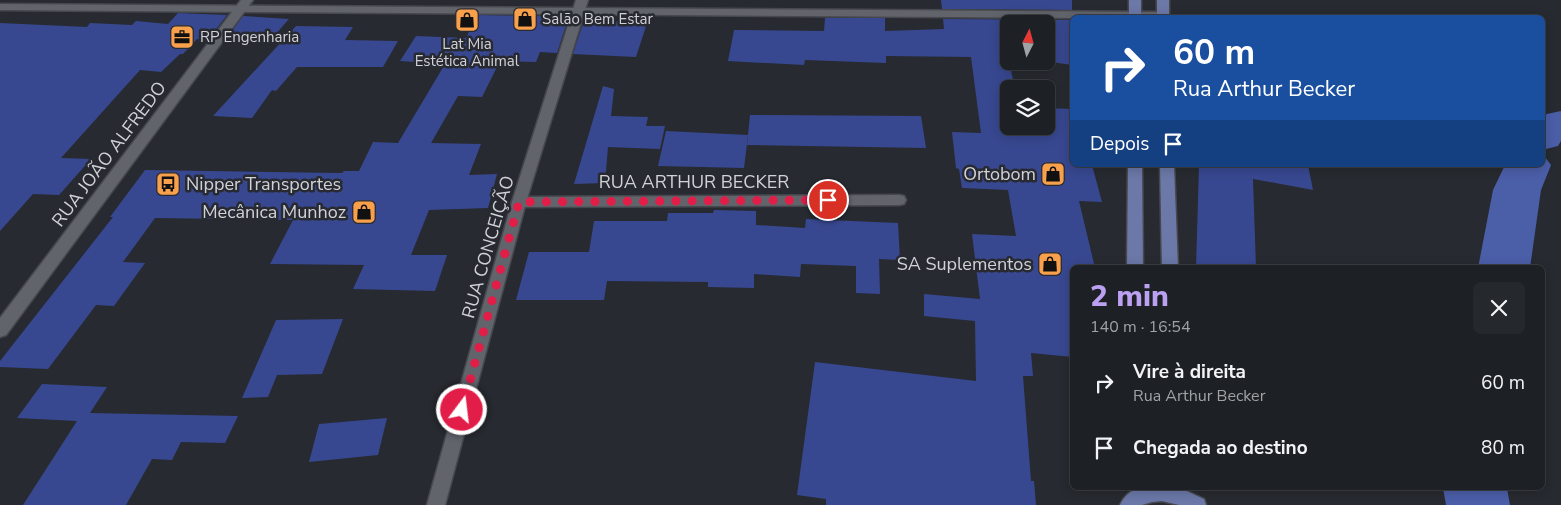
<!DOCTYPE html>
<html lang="pt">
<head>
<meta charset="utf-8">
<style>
	body { margin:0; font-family:"Nunito Sans",sans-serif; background:#25282c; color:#f1f3f6; height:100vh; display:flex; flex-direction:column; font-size:19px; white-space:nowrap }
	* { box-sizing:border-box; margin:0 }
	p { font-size:16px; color:#a0a3a6 }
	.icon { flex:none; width:28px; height:28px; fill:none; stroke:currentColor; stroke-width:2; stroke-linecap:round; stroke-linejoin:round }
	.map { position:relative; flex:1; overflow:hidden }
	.details { position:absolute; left:1070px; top:265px; width:475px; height:225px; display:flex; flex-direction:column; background:#1d2024; border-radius:8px; box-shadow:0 2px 12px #0003,0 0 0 1px #3b3e41 }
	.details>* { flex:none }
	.guide { position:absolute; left:1070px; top:15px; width:475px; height:152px; border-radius:8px; box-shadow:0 2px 12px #0003,0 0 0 1px #3b3e41; background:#1a4fa0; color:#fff; overflow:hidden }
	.needle { width:32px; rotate:6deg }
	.controls { position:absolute; left:1000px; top:15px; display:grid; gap:10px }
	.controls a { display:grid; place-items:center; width:55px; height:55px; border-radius:8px; background:#1d2024; box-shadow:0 2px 12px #0003,0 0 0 1px #3b3e41; font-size:25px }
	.pin { position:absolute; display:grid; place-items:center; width:42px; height:42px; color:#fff; margin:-21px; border:2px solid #fff; border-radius:50%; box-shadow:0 1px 5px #0007 }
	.me { position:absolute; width:55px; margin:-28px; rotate:15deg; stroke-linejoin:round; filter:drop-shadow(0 0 4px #0008) }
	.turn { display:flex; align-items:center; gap:18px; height:105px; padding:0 20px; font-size:22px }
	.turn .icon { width:65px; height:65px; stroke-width:2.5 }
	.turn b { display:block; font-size:35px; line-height:42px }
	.then { display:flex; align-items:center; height:48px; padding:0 20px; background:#0003; gap:10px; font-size:19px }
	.round { display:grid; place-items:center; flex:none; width:52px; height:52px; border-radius:8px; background:#25282c }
	.overview { display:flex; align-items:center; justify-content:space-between; height:85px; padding:0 20px }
	h1 { font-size:30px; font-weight:800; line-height:38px; color:#bca0f2 }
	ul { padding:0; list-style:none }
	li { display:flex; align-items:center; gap:15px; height:65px; padding:0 20px }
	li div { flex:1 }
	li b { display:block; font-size:19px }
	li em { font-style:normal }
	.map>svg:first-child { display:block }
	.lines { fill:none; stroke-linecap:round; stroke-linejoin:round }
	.river { fill:#4b5ea8; fill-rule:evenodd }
	.building { fill:#384890 }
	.minor-casing { stroke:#46484d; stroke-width:3 }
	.tertiary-casing { stroke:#46484d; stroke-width:3 }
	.secondary-casing { stroke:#46484d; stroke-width:3 }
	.primary-casing { stroke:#46484d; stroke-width:3 }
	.minor { fill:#62646c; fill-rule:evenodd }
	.tertiary { fill:#62646c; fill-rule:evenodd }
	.secondary { fill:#62646c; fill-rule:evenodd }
	.primary { fill:#6b78a8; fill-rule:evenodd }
	.route { stroke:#e11d48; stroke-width:9; stroke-dasharray:0 16.2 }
	.labels { text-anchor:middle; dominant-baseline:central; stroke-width:5; stroke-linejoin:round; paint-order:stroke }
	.far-poi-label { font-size:15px; fill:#d1d2d7; stroke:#272a30; text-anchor:start }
	.street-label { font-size:18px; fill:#d1d2d7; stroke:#272a30 }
	.poi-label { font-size:18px; fill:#d1d2d7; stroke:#272a30; text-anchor:end }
</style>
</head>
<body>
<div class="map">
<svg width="1561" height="505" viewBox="0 0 1561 505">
	<rect width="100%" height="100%" fill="#272a30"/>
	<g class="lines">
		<g class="river">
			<path d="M 1561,111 L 1561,141 L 1558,146 L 1542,150 L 1542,115 Z"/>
			<path d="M 1542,153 L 1551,165 L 1541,190 L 1530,268 L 1478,268 L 1493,190 L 1505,165 L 1542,165 Z"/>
			<path d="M 1443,488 L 1507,488 L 1510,505 L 1446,505 Z"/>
		</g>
	</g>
	<g class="building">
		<path d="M 941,0 L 1072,0 L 1072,10 L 942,9 Z"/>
		<path d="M 178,13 L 227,15 L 208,40 L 197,39 L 183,54 L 180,54 L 161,72 L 140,70 L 61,158 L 91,159 L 59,195 L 33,194 L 0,231 L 0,23 L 87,27 L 90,23 L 132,25 L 136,21 L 168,24 Z"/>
		<path d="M 477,15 L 554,16 L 553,19 L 568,19 L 557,53 L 540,52 L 536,62 L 500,61 L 482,97 L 458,96 L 431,143 L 481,144 L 469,175 L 497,174 L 488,208 L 429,210 L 411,255 L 447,255 L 435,291 L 353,289 L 364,265 L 270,264 L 293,220 L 155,218 L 123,262 L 145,263 L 114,306 L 96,305 L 48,369 L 0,367 L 0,361 L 113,217 L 110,217 L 145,170 L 342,173 L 344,171 L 359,171 L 373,142 L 398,143 L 445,64 L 400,61 L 416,36 L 466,38 Z"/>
		<path d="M 243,16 L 289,19 L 268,43 L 225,41 Z"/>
		<path d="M 825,18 L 885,18 L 885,31 L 944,29 L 943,19 L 1072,20 L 1072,65 L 1044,61 L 1046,61 L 1046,24 L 1009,24 L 1009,61 L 1015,89 L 1009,89 L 1009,126 L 1046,126 L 1046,108 L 1072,109 L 1072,165 L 1092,165 L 1102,202 L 1079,201 L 1095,268 L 1072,268 L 1072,357 L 1031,353 L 1033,376 L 1023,376 L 1031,481 L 1034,481 L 1036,505 L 826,505 L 826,499 L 797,495 L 815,362 L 976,381 L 975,321 L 924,316 L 924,294 L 980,299 L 972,234 L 1016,236 L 1008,190 L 962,188 L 959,169 L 956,168 L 952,132 L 981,133 L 971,57 L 886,56 L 886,63 L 805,60 L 804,65 L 728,61 L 734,30 L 824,31 Z"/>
		<path d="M 584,20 L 647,23 L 636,57 L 573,54 Z"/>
		<path d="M 296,26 L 353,27 L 345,40 L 398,41 L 383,67 L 297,67 L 276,91 L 272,90 L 252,118 L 213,116 Z"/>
		<path d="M 603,86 L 614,89 L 611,116 L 648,117 L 646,126 L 665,126 L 660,149 L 608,147 L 605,183 L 574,184 Z"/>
		<path d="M 750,115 L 921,116 L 926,148 L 747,145 Z"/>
		<path d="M 666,131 L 748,135 L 744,168 L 658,166 Z"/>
		<path d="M 1199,165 L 1308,165 L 1313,190 L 1253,179 L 1256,268 L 1196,268 Z"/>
		<path d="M 714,210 L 756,211 L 756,225 L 805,228 L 806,219 L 898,223 L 900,260 L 879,259 L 880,294 L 856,293 L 856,266 L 801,264 L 800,277 L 754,274 L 754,288 L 708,287 L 708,282 L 607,281 L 604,300 L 516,300 L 529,252 L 589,252 L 594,221 L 667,221 L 668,213 L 713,213 Z"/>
		<path d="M 343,319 L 322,374 L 277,375 L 268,397 L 242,398 L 276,320 Z"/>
		<path d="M 42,384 L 107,387 L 90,413 L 238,416 L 225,443 L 181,442 L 172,460 L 152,459 L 126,505 L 23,505 L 77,421 L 17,418 Z"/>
		<path d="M 387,418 L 378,455 L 309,462 L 319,424 Z"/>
	</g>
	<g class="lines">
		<g class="minor-casing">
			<g id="minor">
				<path d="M 0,4 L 1163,12 L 1169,15 L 1167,18 L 1072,18 L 0,10 Z"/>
				<path d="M 899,195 L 904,196 L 906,200 L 904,204 L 899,205 L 519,207 L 514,206 L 512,202 L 514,198 L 519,197 Z"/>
			</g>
		</g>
		<g class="tertiary-casing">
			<path id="tertiary" d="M 241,0 L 253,0 L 6,335 L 0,337 L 0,318 Z"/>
		</g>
		<g class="secondary-casing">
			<path id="secondary" d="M 576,0 L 588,0 L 526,202 L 445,505 L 427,505 L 512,202 Z"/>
		</g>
		<g class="primary-casing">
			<g id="primary">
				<rect x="1129" y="0" width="12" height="18"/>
				<rect x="1157" y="0" width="12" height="18"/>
				<path d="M 1128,165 L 1142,165 L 1143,268 L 1127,268 Z"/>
				<path d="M 1160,165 L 1174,165 L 1178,268 L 1162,268 Z"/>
				<path d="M 1139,488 L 1180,488 L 1204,499 L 1206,505 L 1179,505 L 1162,501 L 1152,502 L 1142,505 L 1120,505 C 1124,496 1130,491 1139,488 Z"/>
			</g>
		</g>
		<use href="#minor" class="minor"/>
		<use href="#tertiary" class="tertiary"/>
		<use href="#secondary" class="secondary"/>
		<use href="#primary" class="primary"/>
	</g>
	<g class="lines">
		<path class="route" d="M 462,410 L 519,202 L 828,200"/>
	</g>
	<defs>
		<g id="shop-square" transform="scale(1.25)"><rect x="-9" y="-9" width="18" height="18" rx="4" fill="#f9a04d" stroke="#272a30"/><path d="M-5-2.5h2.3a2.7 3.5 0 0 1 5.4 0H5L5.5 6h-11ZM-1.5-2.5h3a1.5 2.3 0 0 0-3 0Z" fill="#111"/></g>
		<g id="office-square" transform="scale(1.25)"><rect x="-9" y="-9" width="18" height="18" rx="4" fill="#f9a04d" stroke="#272a30"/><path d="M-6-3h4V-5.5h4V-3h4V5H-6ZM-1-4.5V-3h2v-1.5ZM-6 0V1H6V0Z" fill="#111"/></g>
		<g id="bus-square" transform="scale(1.25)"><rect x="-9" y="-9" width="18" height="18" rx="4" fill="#f9a04d" stroke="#272a30"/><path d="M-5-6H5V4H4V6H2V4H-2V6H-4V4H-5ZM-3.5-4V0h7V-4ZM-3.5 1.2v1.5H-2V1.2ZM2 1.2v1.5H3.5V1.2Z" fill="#111"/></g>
	</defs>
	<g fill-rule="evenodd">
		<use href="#shop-square" x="525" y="19"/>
		<use href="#shop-square" x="467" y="20"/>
		<use href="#office-square" x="182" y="37"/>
		<use href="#shop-square" x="1053" y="174"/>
		<use href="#bus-square" x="168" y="184"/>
		<use href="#shop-square" x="364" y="212"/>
		<use href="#shop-square" x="1050" y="264"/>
	</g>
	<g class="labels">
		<g class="far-poi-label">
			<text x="542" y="19">Salão Bem Estar</text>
			<text x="200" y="37">RP Engenharia</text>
			<text x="467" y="44" text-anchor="middle">Lat Mia<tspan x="467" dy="17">Estética Animal</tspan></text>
		</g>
		<g class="street-label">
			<text transform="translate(109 154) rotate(-53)">RUA JOÃO ALFREDO</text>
			<text x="694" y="182">RUA ARTHUR BECKER</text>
			<text transform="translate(488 247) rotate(-74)">RUA CONCEIÇÃO</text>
		</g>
		<g class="poi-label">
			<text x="1036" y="174">Ortobom</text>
			<text x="186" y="184" text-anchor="start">Nipper Transportes</text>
			<text x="346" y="212">Mecânica Munhoz</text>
			<text x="1032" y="264">SA Suplementos</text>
		</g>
	</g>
</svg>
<div class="controls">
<a><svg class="needle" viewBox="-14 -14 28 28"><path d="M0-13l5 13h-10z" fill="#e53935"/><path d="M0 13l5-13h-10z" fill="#a0a3a6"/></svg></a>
<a><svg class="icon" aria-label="layers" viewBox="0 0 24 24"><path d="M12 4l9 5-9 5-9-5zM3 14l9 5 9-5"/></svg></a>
</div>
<div class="pin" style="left:828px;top:200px;background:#d93025"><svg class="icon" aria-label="arrive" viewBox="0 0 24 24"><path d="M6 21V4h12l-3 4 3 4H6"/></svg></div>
<svg class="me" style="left:462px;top:410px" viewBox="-20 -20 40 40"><circle r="17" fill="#e11d48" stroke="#fff" stroke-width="3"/><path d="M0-11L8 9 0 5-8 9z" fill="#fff"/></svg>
<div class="guide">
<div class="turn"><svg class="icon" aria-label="right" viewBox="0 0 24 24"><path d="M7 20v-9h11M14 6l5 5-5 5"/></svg><div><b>60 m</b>Rua Arthur Becker</div></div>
<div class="then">Depois<svg class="icon" aria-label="arrive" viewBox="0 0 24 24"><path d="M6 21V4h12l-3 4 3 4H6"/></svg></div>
</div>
<section class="details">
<div class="overview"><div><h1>2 min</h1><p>140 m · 16:54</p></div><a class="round"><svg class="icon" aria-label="close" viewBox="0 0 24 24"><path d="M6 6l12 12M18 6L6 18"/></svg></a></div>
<ul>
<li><svg class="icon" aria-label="right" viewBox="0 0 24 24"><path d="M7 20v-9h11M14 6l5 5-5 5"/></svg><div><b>Vire à direita</b><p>Rua Arthur Becker</p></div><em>60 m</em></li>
<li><svg class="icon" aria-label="arrive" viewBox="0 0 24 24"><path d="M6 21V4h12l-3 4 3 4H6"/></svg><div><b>Chegada ao destino</b></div><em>80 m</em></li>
</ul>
</section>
</div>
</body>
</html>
